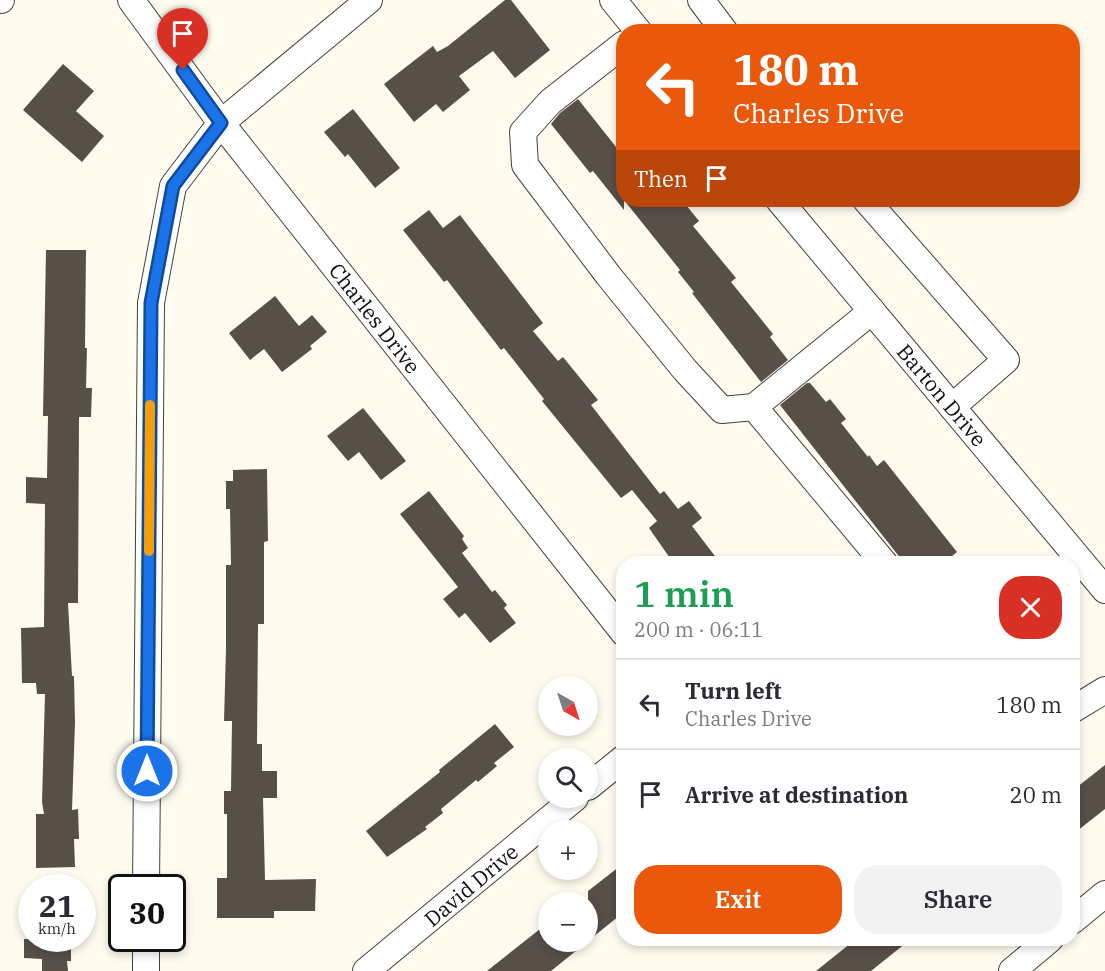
<!DOCTYPE html>
<html lang="en">
<head>
<meta charset="utf-8">
<style>
	body { margin:0; font-family:"IBM Plex Serif",serif; background:#f2f2f3; color:#2b2b33; height:100vh; display:flex; flex-direction:column; font-size:22px; white-space:nowrap }
	* { box-sizing:border-box; margin:0 }
	p { font-size:20px; color:#7c7c81 }
	.icon { flex:none; width:33px; height:33px; fill:none; stroke:currentColor; stroke-width:2; stroke-linecap:round; stroke-linejoin:round }
	.map { position:relative; flex:1; overflow:hidden }
	.drawer { position:absolute; left:616px; top:556px; width:464px; height:390px; display:flex; flex-direction:column; background:#fff; border-radius:24px; box-shadow:0 3px 9px #0003 }
	.drawer>* { flex:none }
	.hud { position:absolute; left:616px; top:24px; width:464px; height:183px; border-radius:24px; box-shadow:0 3px 9px #0003; background:#ea580c; color:#fff; overflow:hidden }
	.needle { width:39px; rotate:141deg }
	.tools { position:absolute; left:538px; top:676px; display:grid; gap:12px }
	.tools a { display:grid; place-items:center; width:60px; height:60px; border-radius:50%; background:#fff; box-shadow:0 3px 9px #0003; font-size:30px }
	.speed { position:absolute; left:18px; top:874px; display:flex; gap:12px; font-size:30px; font-weight:700; text-align:center }
	.speed>* { display:grid; place-content:center; width:78px; height:78px; border-radius:50%; background:#fff; box-shadow:0 3px 9px #0003; line-height:1 }
	.speed small { font-size:15px; font-weight:400 }
	.speed .limit { border:3px solid #111; border-radius:9px; background:#fff; color:#111 }
	.pin { position:absolute; display:grid; place-items:center; width:51px; height:51px; color:#fff; margin:-62px -26px; border-radius:50% 50% 50% 0; rotate:-45deg; box-shadow:0 0 6px #0007 }
	.pin .icon { rotate:45deg }
	.me { position:absolute; width:66px; margin:-33px; rotate:0deg; stroke-linejoin:round; filter:drop-shadow(0 0 4px #0008) }
	.turn { display:flex; align-items:center; gap:21px; height:126px; padding:0 18px; font-size:27px }
	.turn .icon { width:78px; height:78px; stroke-width:2.5 }
	.turn b { display:block; font-size:42px; line-height:51px }
	.then { display:flex; align-items:center; height:57px; padding:0 18px; background:#0003; gap:12px; font-size:22px }
	.round { display:grid; place-items:center; flex:none; width:63px; height:63px; border-radius:24px; background:#f2f2f3 }
	.overview { display:flex; align-items:center; justify-content:space-between; height:102px; padding:0 18px }
	h1 { font-size:36px; font-weight:600; line-height:45px; color:#1e9e55 }
	.action { display:flex; gap:12px; margin-top:auto; padding:12px 18px }
	.action a { flex:1; height:69px; border-radius:24px; background:#ea580c; color:#fff; font-size:24px; font-weight:600; line-height:69px; text-align:center }
	.action a+a { background:#f2f2f3; color:#2b2b33 }
	ul { padding:0; list-style:none }
	li { display:flex; align-items:center; gap:18px; height:90px; padding:0 18px; border-top:2px solid #e1e1e2 }
	li div { flex:1 }
	li b { display:block; font-size:22px }
	li em { font-style:normal }
	.map>svg:first-child { display:block }
	.building { fill:#584f49 }
	.lines { fill:none; stroke-linecap:round; stroke-linejoin:round }
	.minor-casing { stroke:#414141; stroke-width:28 }
	.minor { stroke:#fff; stroke-width:26 }
	.route-casing { stroke:#114b97; stroke-width:15 }
	.route { stroke:#1a73e8; stroke-width:10 }
	.slow { stroke:#f59e0b; stroke-width:10 }
	.labels { text-anchor:middle; dominant-baseline:central; stroke-width:6; stroke-linejoin:round; paint-order:stroke }
	.street-label { font-size:21px; fill:#0e0e0e; stroke:#fff }
</style>
</head>
<body>
<div class="map">
<svg width="1105" height="971" viewBox="0 0 1105 971">
	<rect width="100%" height="100%" fill="#fffcef"/>
	<g class="building">
		<path d="M 505,0 L 511,0 L 550,50 L 515,78 L 493,51 L 459,76 L 470,90 L 443,112 L 436,104 L 414,122 L 384,84 L 433,46 L 437,52 L 448,46 Z"/>
		<path d="M 63,64 L 94,91 L 76,111 L 104,136 L 82,162 L 23,110 Z"/>
		<path d="M 578,99 L 624,157 L 624,200 L 682,200 L 699,221 L 693,226 L 736,278 L 731,282 L 773,334 L 770,337 L 788,360 L 761,382 L 692,293 L 694,292 L 678,272 L 680,270 L 624,200 L 624,210 L 593,171 L 590,173 L 551,124 L 560,113 Z"/>
		<path d="M 353,109 L 400,168 L 375,188 L 348,154 L 345,157 L 324,132 Z"/>
		<path d="M 429,210 L 443,228 L 460,215 L 543,323 L 533,331 L 558,361 L 563,357 L 598,400 L 591,405 L 660,494 L 664,491 L 678,509 L 689,501 L 702,518 L 692,526 L 721,564 L 674,564 L 649,528 L 657,521 L 632,490 L 621,498 L 542,401 L 544,399 L 504,348 L 501,350 L 447,280 L 444,282 L 403,230 Z"/>
		<path d="M 46,250 L 86,250 L 85,348 L 87,348 L 86,388 L 92,388 L 91,417 L 79,417 L 78,603 L 68,603 L 72,676 L 74,676 L 75,723 L 72,810 L 78,809 L 79,839 L 74,839 L 75,867 L 36,868 L 36,814 L 44,814 L 42,802 L 45,694 L 37,694 L 36,683 L 22,683 L 21,628 L 44,627 L 45,504 L 26,503 L 26,477 L 47,478 L 48,416 L 43,416 Z"/>
		<path d="M 275,296 L 299,326 L 312,315 L 327,332 L 310,346 L 312,349 L 282,372 L 264,349 L 250,360 L 229,333 Z"/>
		<path d="M 807,383 L 810,383 L 826,402 L 830,399 L 846,419 L 841,423 L 868,457 L 869,455 L 877,466 L 884,460 L 957,552 L 942,564 L 905,564 L 780,405 Z"/>
		<path d="M 363,408 L 406,461 L 381,480 L 359,452 L 348,461 L 327,436 Z"/>
		<path d="M 267,469 L 268,541 L 264,542 L 264,624 L 258,624 L 257,744 L 262,744 L 262,771 L 277,771 L 277,798 L 263,798 L 265,880 L 316,879 L 315,911 L 274,911 L 274,918 L 217,918 L 217,878 L 227,878 L 227,814 L 224,814 L 224,791 L 231,791 L 232,721 L 224,721 L 226,649 L 226,565 L 231,565 L 230,509 L 226,509 L 226,481 L 233,481 L 233,470 Z"/>
		<path d="M 429,491 L 464,536 L 462,539 L 468,548 L 462,553 L 492,592 L 495,590 L 507,605 L 504,608 L 516,623 L 490,643 L 465,613 L 459,618 L 443,599 L 458,587 L 400,514 Z"/>
		<path d="M 495,724 L 514,747 L 494,763 L 497,766 L 478,782 L 476,780 L 441,809 L 443,813 L 425,827 L 427,829 L 387,857 L 366,831 L 440,772 L 439,770 Z"/>
		<path d="M 1105,765 L 1105,809 L 1072,835 L 1072,791 Z"/>
		<path d="M 624,863 L 624,912 L 588,941 L 588,891 Z"/>
		<path d="M 540,929 L 549,942 L 587,942 L 551,971 L 487,971 Z"/>
		<path d="M 24,939 L 71,939 L 71,961 L 67,961 L 68,971 L 42,971 L 42,959 L 24,958 Z"/>
		<path d="M 856,939 L 911,939 L 871,971 L 816,971 Z"/>
	</g>
	<g class="lines">
		<g class="minor-casing">
			<g id="minor">
				<path d="M 0,0 L 1,0"/>
				<path d="M 131,0 L 221,123 L 624,633"/>
				<path d="M 613,0 L 639,32"/>
				<path d="M 701,0 L 725,32"/>
				<path d="M 624,44 L 550,102 L 523,132 L 525,165 L 608,275 L 685,370 L 722,410 L 754,407"/>
				<path d="M 779,200 L 1105,590"/>
				<path d="M 866,200 L 1006,360 L 952,407"/>
				<path d="M 872,311 L 754,407 L 885,564"/>
				<path d="M 1072,710 L 1105,690"/>
				<path d="M 588,787 L 624,758"/>
				<path d="M 146,888 L 151,303 L 173,186 L 221,123 L 369,0"/>
				<path d="M 1072,921 L 1105,894"/>
				<path d="M 146,971 L 146,939"/>
				<path d="M 366,971 L 575,798"/>
				<path d="M 1012,971 L 1050,939"/>
			</g>
		</g>
		<use href="#minor" class="minor"/>
	</g>
	<g class="lines">
		<g class="route-casing">
			<path id="route" d="M 147,771 L 151,303 L 173,186 L 221,123 L 183,70"/>
		</g>
		<use href="#route" class="route"/>
		<path class="slow" d="M 149,551 L 150,405"/>
	</g>
	<g class="labels">
		<g class="street-label">
			<text transform="translate(375 318) rotate(52)">Charles Drive</text>
			<text transform="translate(942 395) rotate(50)">Barton Drive</text>
			<text transform="translate(471 885) rotate(-40)">David Drive</text>
		</g>
	</g>
</svg>
<div class="tools">
<a><svg class="needle" viewBox="-14 -14 28 28"><path d="M0-13l5 13h-10z" fill="#e53935"/><path d="M0 13l5-13h-10z" fill="#7c7c81"/></svg></a>
<a><svg class="icon" aria-label="search" viewBox="0 0 24 24"><circle cx="10" cy="10" r="6"/><path d="M15 15l6 6"/></svg></a>
<a>+</a>
<a>−</a>
</div>
<div class="speed"><div>21<small>km/h</small></div><div class="limit">30</div></div>
<div class="pin" style="left:183px;top:70px;background:#d93025"><svg class="icon" aria-label="arrive" viewBox="0 0 24 24"><path d="M6 21V4h12l-3 4 3 4H6"/></svg></div>
<svg class="me" style="left:147px;top:771px" viewBox="-20 -20 40 40"><circle r="17" fill="#1a73e8" stroke="#fff" stroke-width="3"/><path d="M0-11L8 9 0 5-8 9z" fill="#fff"/></svg>
<div class="hud">
<div class="turn"><svg class="icon" aria-label="left" viewBox="0 0 24 24"><path d="M17 20v-9H6M10 6l-5 5 5 5"/></svg><div><b>180 m</b>Charles Drive</div></div>
<div class="then">Then<svg class="icon" aria-label="arrive" viewBox="0 0 24 24"><path d="M6 21V4h12l-3 4 3 4H6"/></svg></div>
</div>
<section class="drawer">
<div class="overview"><div><h1>1 min</h1><p>200 m · 06:11</p></div><a class="round" style="background:#d93025;color:#fff"><svg class="icon" aria-label="close" viewBox="0 0 24 24"><path d="M6 6l12 12M18 6L6 18"/></svg></a></div>
<ul>
<li><svg class="icon" aria-label="left" viewBox="0 0 24 24"><path d="M17 20v-9H6M10 6l-5 5 5 5"/></svg><div><b>Turn left</b><p>Charles Drive</p></div><em>180 m</em></li>
<li><svg class="icon" aria-label="arrive" viewBox="0 0 24 24"><path d="M6 21V4h12l-3 4 3 4H6"/></svg><div><b>Arrive at destination</b></div><em>20 m</em></li>
</ul>
<div class="action"><a>Exit</a><a>Share</a></div>
</section>
</div>
</body>
</html>
